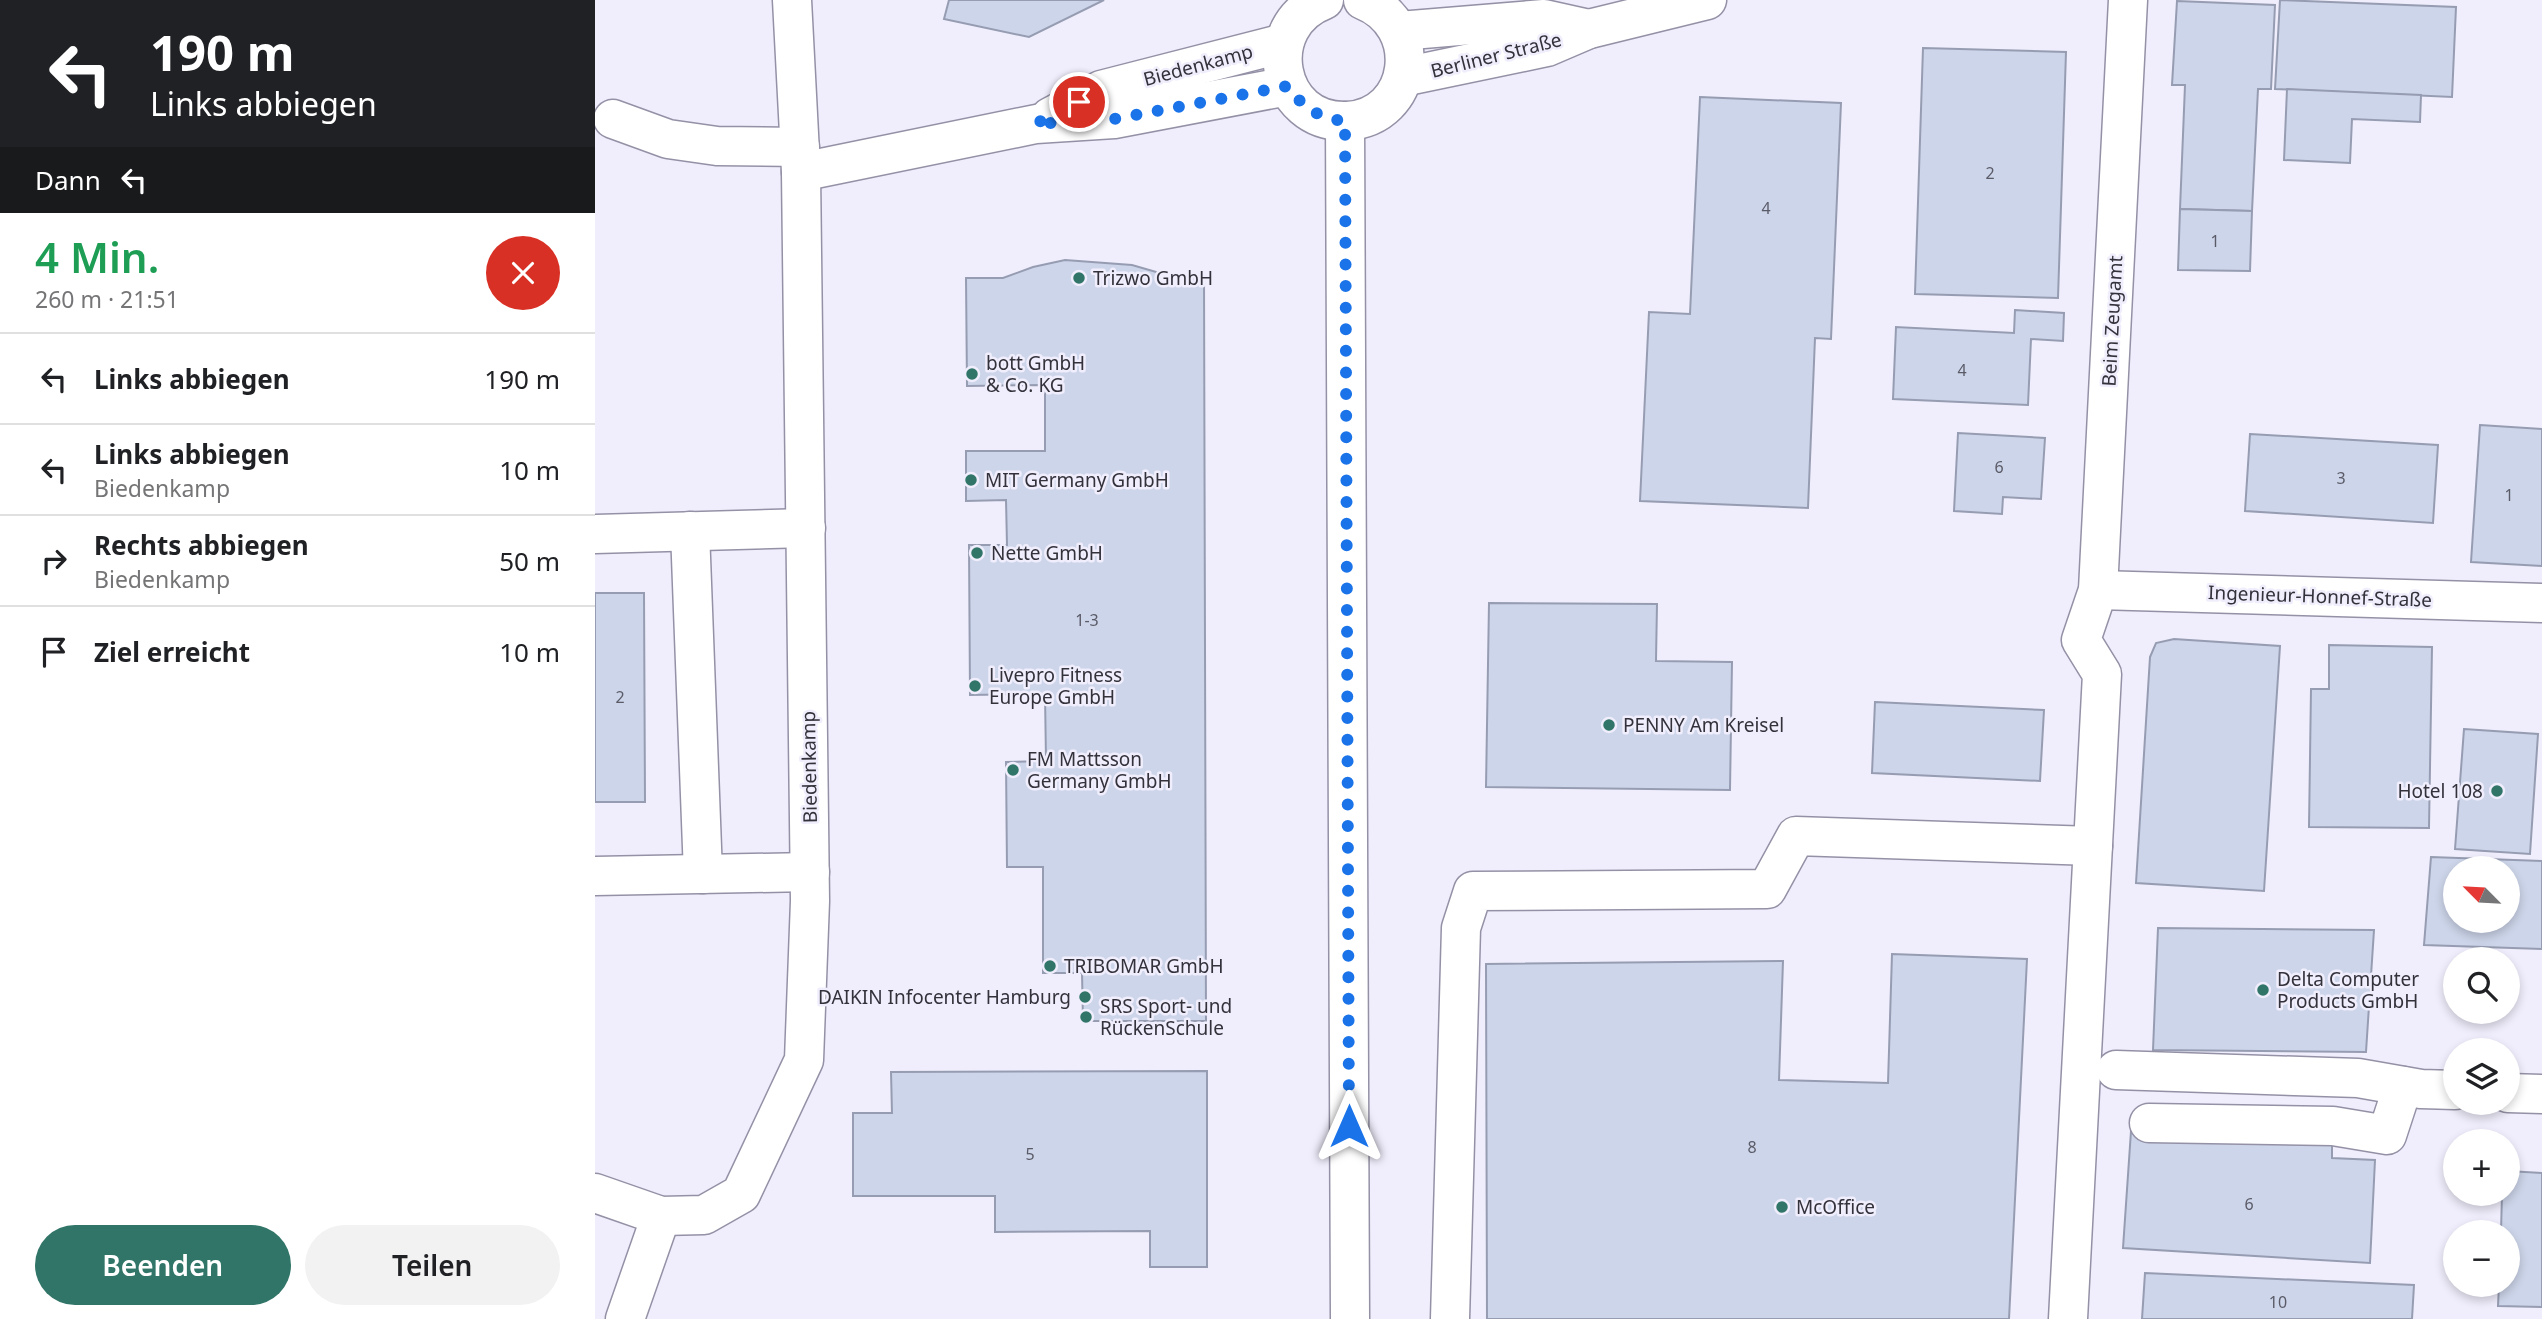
<!DOCTYPE html>
<html lang="de">
<head>
<meta charset="utf-8">
<style>
	body { margin:0; font-family:"Noto Sans",sans-serif; background:#f2f2f2; color:#202124; height:100vh; display:flex; flex-direction:column; font-size:26px; white-space:nowrap }
	* { box-sizing:border-box; margin:0 }
	p { font-size:23px; color:#757577 }
	.icon { flex:none; width:38px; height:38px; fill:none; stroke:currentColor; stroke-width:2; stroke-linecap:round; stroke-linejoin:round }
	.map { position:relative; flex:1; overflow:hidden }
	.sheet { display:flex; flex-direction:column; background:#fff; width:595px }
	.sheet>* { flex:none }
	.hud { background:#202124; color:#fff; overflow:hidden }
	.needle { width:46px; rotate:294deg }
	.fabs { position:absolute; left:1848px; top:856px; display:grid; gap:14px }
	.fabs a { display:grid; place-items:center; width:77px; height:77px; border-radius:50%; background:#fff; box-shadow:0 4px 10px #0003; font-size:35px }
	.pin { position:absolute; display:grid; place-items:center; width:60px; height:60px; color:#fff; margin:-30px; border:4px solid #fff; border-radius:50%; box-shadow:0 2px 7px #0007 }
	.me { position:absolute; width:77px; margin:-38px; rotate:0deg; stroke-linejoin:round; filter:drop-shadow(0 0 5px #0008) }
	.turn { display:flex; align-items:center; gap:24px; height:147px; padding:0 35px; font-size:32px }
	.turn .icon { width:91px; height:91px; stroke-width:2.5 }
	.turn b { display:block; font-size:49px; line-height:60px }
	.then { display:flex; align-items:center; height:66px; padding:0 35px; background:#0003; gap:14px; font-size:26px }
	.round { display:grid; place-items:center; flex:none; width:74px; height:74px; border-radius:37px; background:#f2f2f2 }
	.headline { display:flex; align-items:center; justify-content:space-between; height:119px; padding:0 35px }
	h1 { font-size:42px; font-weight:600; line-height:52px; color:#1e9e55 }
	.action { display:flex; gap:14px; margin-top:auto; padding:14px 35px }
	.action a { flex:1; height:80px; border-radius:42px; background:#317568; color:#fff; font-size:28px; font-weight:600; line-height:80px; text-align:center }
	.action a+a { background:#f2f2f2; color:#202124 }
	ul { padding:0; list-style:none }
	li { display:flex; align-items:center; gap:21px; height:91px; padding:0 35px; border-top:2px solid #e0e0e0 }
	li div { flex:1 }
	li b { display:block; font-size:26px }
	li em { font-style:normal }
	main { display:flex; flex:1; min-height:0 }
	.map>svg:first-child { display:block }
	.building { fill:#cdd5ea; stroke:#969db2; stroke-width:2; fill-rule:evenodd }
	.lines { fill:none; stroke-linecap:round; stroke-linejoin:round }
	.minor-casing { stroke:#9491a6; stroke-width:41 }
	.major-casing { stroke:#9491a6; stroke-width:41 }
	.minor { stroke:#fff; stroke-width:38 }
	.major { stroke:#fff; stroke-width:38 }
	.route { stroke:#1a73e8; stroke-width:12; stroke-dasharray:0 21.6 }
	.poi-dot { fill:#317568; stroke:#f0eefc; stroke-width:2.5 }
	.labels { text-anchor:middle; dominant-baseline:central; stroke-width:5; stroke-linejoin:round; paint-order:stroke }
	.number-label { font-size:16px; fill:#5a5b67 }
	.street-label { font-size:19px; fill:#33323b; stroke:#f0eefc }
	.poi-label { font-size:19px; fill:#33323b; stroke:#f0eefc; text-anchor:start }
</style>
</head>
<body>
<main>
<section class="sheet">
<div class="hud">
<div class="turn"><svg class="icon" aria-label="left" viewBox="0 0 24 24"><path d="M17 20v-9H6M10 6l-5 5 5 5"/></svg><div><b>190 m</b>Links abbiegen</div></div>
<div class="then">Dann<svg class="icon" aria-label="left" viewBox="0 0 24 24"><path d="M17 20v-9H6M10 6l-5 5 5 5"/></svg></div>
</div>
<div class="headline"><div><h1>4 Min.</h1><p>260 m · 21:51</p></div><a class="round" style="background:#d93025;color:#fff"><svg class="icon" aria-label="close" viewBox="0 0 24 24"><path d="M6 6l12 12M18 6L6 18"/></svg></a></div>
<ul>
<li><svg class="icon" aria-label="left" viewBox="0 0 24 24"><path d="M17 20v-9H6M10 6l-5 5 5 5"/></svg><div><b>Links abbiegen</b></div><em>190 m</em></li>
<li><svg class="icon" aria-label="left" viewBox="0 0 24 24"><path d="M17 20v-9H6M10 6l-5 5 5 5"/></svg><div><b>Links abbiegen</b><p>Biedenkamp</p></div><em>10 m</em></li>
<li><svg class="icon" aria-label="right" viewBox="0 0 24 24"><path d="M7 20v-9h11M14 6l5 5-5 5"/></svg><div><b>Rechts abbiegen</b><p>Biedenkamp</p></div><em>50 m</em></li>
<li><svg class="icon" aria-label="arrive" viewBox="0 0 24 24"><path d="M6 21V4h12l-3 4 3 4H6"/></svg><div><b>Ziel erreicht</b></div><em>10 m</em></li>
</ul>
<div class="action"><a>Beenden</a><a>Teilen</a></div>
</section>
<div class="map">
<svg width="1947" height="1319" viewBox="0 0 1947 1319">
	<rect width="100%" height="100%" fill="#f0eefc"/>
	<g class="building">
		<path d="M 354,0 L 509,0 L 434,37 L 349,19 Z"/>
		<path d="M 1685,0 L 1861,7 L 1857,97 L 1680,89 Z"/>
		<path d="M 1582,1 L 1680,5 L 1676,89 L 1663,89 L 1657,211 L 1585,209 L 1590,85 L 1577,85 Z"/>
		<path d="M 1328,48 L 1471,52 L 1463,298 L 1320,294 Z"/>
		<path d="M 1692,89 L 1826,95 L 1825,122 L 1757,119 L 1755,163 L 1689,160 Z"/>
		<path d="M 1105,97 L 1246,103 L 1236,339 L 1220,338 L 1213,508 L 1045,501 L 1054,312 L 1095,314 Z"/>
		<path d="M 1585,209 L 1657,211 L 1655,271 L 1583,270 Z"/>
		<path d="M 470,260 L 537,265 L 575,276 L 609,275 L 611,1021 L 488,1021 L 487,973 L 448,973 L 448,867 L 412,867 L 411,762 L 451,761 L 450,694 L 375,695 L 374,545 L 412,545 L 411,500 L 371,501 L 371,451 L 450,451 L 450,385 L 372,386 L 371,278 L 408,278 L 438,267 Z"/>
		<path d="M 1420,310 L 1469,313 L 1468,341 L 1436,339 L 1433,405 L 1298,399 L 1301,327 L 1419,333 Z"/>
		<path d="M 1885,425 L 1947,429 L 1947,566 L 1876,562 Z"/>
		<path d="M 1363,433 L 1450,438 L 1446,499 L 1408,497 L 1407,514 L 1359,511 Z"/>
		<path d="M 1655,434 L 1843,445 L 1838,523 L 1650,511 Z"/>
		<path d="M 0,593 L 49,593 L 50,802 L 0,802 Z"/>
		<path d="M 894,603 L 1062,604 L 1061,661 L 1137,662 L 1135,790 L 891,787 Z"/>
		<path d="M 1579,639 L 1685,646 L 1669,891 L 1541,883 L 1555,657 L 1561,643 Z"/>
		<path d="M 1734,645 L 1837,647 L 1834,828 L 1714,827 L 1716,689 L 1734,689 Z"/>
		<path d="M 1280,702 L 1449,710 L 1445,781 L 1277,773 Z"/>
		<path d="M 1869,729 L 1943,734 L 1935,854 L 1860,849 Z"/>
		<path d="M 1836,857 L 1947,861 L 1947,949 L 1829,945 ZM 1860,868 L 1913,868 L 1913,920 L 1860,920 Z"/>
		<path d="M 1563,928 L 1779,930 L 1771,1052 L 1558,1050 Z"/>
		<path d="M 1297,954 L 1432,959 L 1414,1319 L 892,1319 L 891,964 L 1188,961 L 1184,1080 L 1293,1083 Z"/>
		<path d="M 612,1071 L 612,1267 L 555,1267 L 555,1231 L 400,1232 L 400,1196 L 258,1196 L 258,1113 L 297,1113 L 296,1072 Z"/>
		<path d="M 1536,1131 L 1737,1143 L 1737,1158 L 1780,1160 L 1775,1263 L 1528,1248 Z"/>
		<path d="M 1913,1171 L 1947,1173 L 1947,1307 L 1903,1306 L 1904,1284 L 1913,1284 L 1913,1232 L 1906,1232 L 1907,1194 L 1913,1194 Z"/>
		<path d="M 1550,1273 L 1819,1285 L 1817,1319 L 1547,1319 Z"/>
	</g>
	<g class="lines">
		<g class="minor-casing">
			<g id="minor">
				<path d="M 804,31 L 949,19 L 994,29"/>
				<path d="M 808,77 L 952,47 L 994,29 L 1112,0"/>
				<path d="M 455,117 L 506,90 L 689,43"/>
				<path d="M 18,119 L 73,139 L 122,146 L 205,147"/>
				<path d="M 206,172 L 441,124 L 519,119 L 693,86"/>
				<path d="M 95,531 L 108,874"/>
				<path d="M 0,534 L 211,528"/>
				<path d="M 1503,590 L 1947,603"/>
				<path d="M 0,876 L 215,872"/>
				<path d="M 1521,1070 L 1763,1078 L 1826,1089 L 1860,1090"/>
				<path d="M 1913,1093 L 1947,1094"/>
				<path d="M 1554,1123 L 1738,1126 L 1792,1135 L 1808,1086"/>
				<path d="M 0,1193 L 66,1216 L 109,1215 L 146,1194 L 209,1060 L 215,901 L 206,172 L 197,0"/>
				<path d="M 30,1319 L 66,1216"/>
				<path d="M 855,1319 L 866,928 L 878,891 L 1172,889 L 1201,836 L 1498,846"/>
				<path d="M 1473,1319 L 1507,674 L 1486,640 L 1503,590 L 1533,0"/>
			</g>
		</g>
		<g class="major-casing">
			<g id="major">
				<path d="M 729,0 C 663,25 680,124 752,121 C 820,117 831,25 768,0"/>
				<path d="M 750,121 L 755,1319"/>
			</g>
		</g>
		<use href="#minor" class="minor"/>
		<use href="#major" class="major"/>
	</g>
	<g class="lines">
		<path class="route" d="M 484,102 L 440,124 L 519,119 L 693,86 C 708,108 723,118 750,121 L 754,1126"/>
	</g>
	<g class="poi-dot">
		<circle cx="484" cy="278" r="7"/>
		<circle cx="377" cy="374" r="7"/>
		<circle cx="376" cy="480" r="7"/>
		<circle cx="382" cy="553" r="7"/>
		<circle cx="380" cy="686" r="7"/>
		<circle cx="1014" cy="725" r="7"/>
		<circle cx="418" cy="770" r="7"/>
		<circle cx="1902" cy="791" r="7"/>
		<circle cx="455" cy="966" r="7"/>
		<circle cx="1668" cy="990" r="7"/>
		<circle cx="490" cy="997" r="7"/>
		<circle cx="491" cy="1017" r="7"/>
		<circle cx="1187" cy="1207" r="7"/>
	</g>
	<g class="labels">
		<g class="number-label">
			<text x="1395" y="173">2</text>
			<text x="1171" y="208">4</text>
			<text x="1620" y="241">1</text>
			<text x="1367" y="370">4</text>
			<text x="1404" y="467">6</text>
			<text x="1746" y="478">3</text>
			<text x="1914" y="495">1</text>
			<text x="492" y="620">1-3</text>
			<text x="25" y="697">2</text>
			<text x="1157" y="1147">8</text>
			<text x="435" y="1154">5</text>
			<text x="1654" y="1204">6</text>
			<text x="1683" y="1302">10</text>
		</g>
		<g class="street-label">
			<text transform="translate(901 55) rotate(-14)">Berliner Straße</text>
			<text transform="translate(603 65) rotate(-15)">Biedenkamp</text>
			<text transform="translate(1517 321) rotate(-87)">Beim Zeugamt</text>
			<text transform="translate(1725 596) rotate(2)">Ingenieur-Honnef-Straße</text>
			<text transform="translate(214 767) rotate(-91)">Biedenkamp</text>
		</g>
		<g class="poi-label">
			<text x="498" y="278">Trizwo GmbH</text>
			<text x="391" y="363">bott GmbH<tspan x="391" dy="22">&amp; Co. KG</tspan></text>
			<text x="390" y="480">MIT Germany GmbH</text>
			<text x="396" y="553">Nette GmbH</text>
			<text x="394" y="675">Livepro Fitness<tspan x="394" dy="22">Europe GmbH</tspan></text>
			<text x="1028" y="725">PENNY Am Kreisel</text>
			<text x="432" y="759">FM Mattsson<tspan x="432" dy="22">Germany GmbH</tspan></text>
			<text x="1888" y="791" text-anchor="end">Hotel 108</text>
			<text x="469" y="966">TRIBOMAR GmbH</text>
			<text x="1682" y="979">Delta Computer<tspan x="1682" dy="22">Products GmbH</tspan></text>
			<text x="476" y="997" text-anchor="end">DAIKIN Infocenter Hamburg</text>
			<text x="505" y="1006">SRS Sport- und<tspan x="505" dy="22">RückenSchule</tspan></text>
			<text x="1201" y="1207">McOffice</text>
		</g>
	</g>
</svg>
<div class="fabs">
<a><svg class="needle" viewBox="-14 -14 28 28"><path d="M0-13l5 13h-10z" fill="#e53935"/><path d="M0 13l5-13h-10z" fill="#757577"/></svg></a>
<a><svg class="icon" aria-label="search" viewBox="0 0 24 24"><circle cx="10" cy="10" r="6"/><path d="M15 15l6 6"/></svg></a>
<a><svg class="icon" aria-label="layers" viewBox="0 0 24 24"><path d="M12 4l9 5-9 5-9-5zM3 14l9 5 9-5"/></svg></a>
<a>+</a>
<a>−</a>
</div>
<div class="pin" style="left:484px;top:102px;background:#d93025"><svg class="icon" aria-label="arrive" viewBox="0 0 24 24"><path d="M6 21V4h12l-3 4 3 4H6"/></svg></div>
<svg class="me" style="left:754px;top:1126px" viewBox="-20 -20 40 40"><path d="M0-17L14 15 0 8-14 15z" fill="#1a73e8" stroke="#fff" stroke-width="4"/></svg>
</div>
</main>
</body>
</html>
